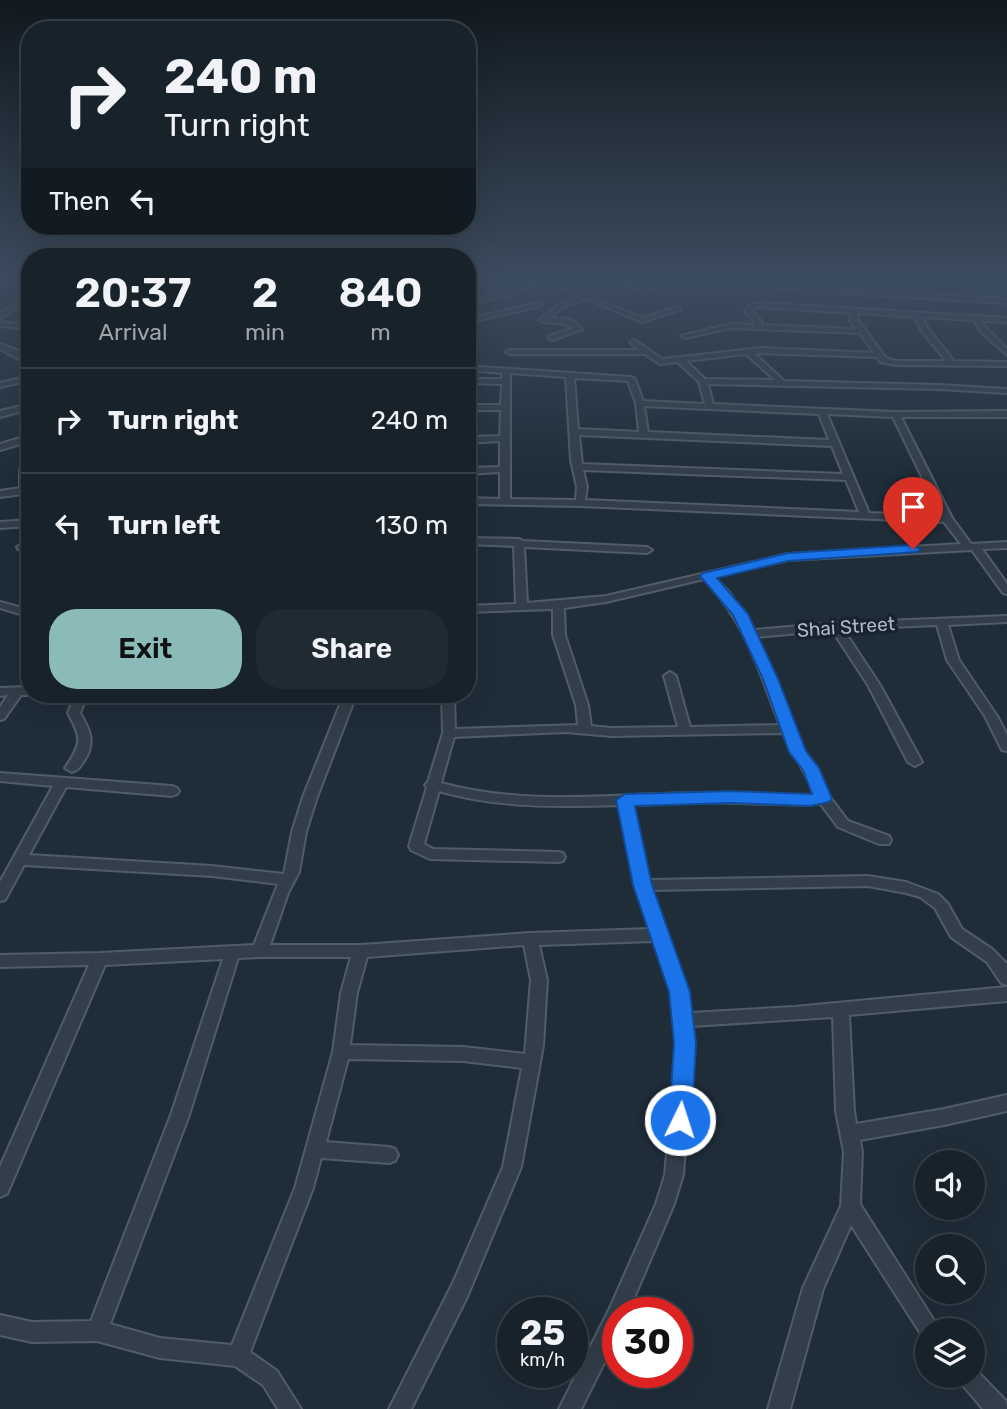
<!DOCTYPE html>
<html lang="en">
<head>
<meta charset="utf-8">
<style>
	body { margin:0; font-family:Rubik,sans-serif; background:#202a33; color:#f1f3f6; height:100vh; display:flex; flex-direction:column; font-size:26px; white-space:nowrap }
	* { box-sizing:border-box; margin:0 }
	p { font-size:23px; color:#9ea4a9 }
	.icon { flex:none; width:38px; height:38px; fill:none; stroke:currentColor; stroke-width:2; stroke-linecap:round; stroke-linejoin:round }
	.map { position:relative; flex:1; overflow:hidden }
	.sheet { position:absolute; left:21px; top:248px; width:455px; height:455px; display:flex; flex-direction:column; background:#17222b; border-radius:28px; box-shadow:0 7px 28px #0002,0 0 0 2px #363f47 }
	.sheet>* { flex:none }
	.guide { position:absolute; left:21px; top:21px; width:455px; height:214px; border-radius:28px; box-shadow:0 7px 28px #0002,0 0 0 2px #363f47; background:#17222b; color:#f1f3f6; overflow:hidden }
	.fabs { position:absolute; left:915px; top:1150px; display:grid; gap:14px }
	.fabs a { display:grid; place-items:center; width:70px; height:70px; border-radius:50%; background:#17222b; box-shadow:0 7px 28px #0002,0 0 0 2px #363f47; font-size:35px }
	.speed { position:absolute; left:497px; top:1297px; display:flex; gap:14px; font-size:35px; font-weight:700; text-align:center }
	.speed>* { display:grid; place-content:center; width:91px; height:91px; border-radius:50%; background:#17222b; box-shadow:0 7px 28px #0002,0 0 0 2px #363f47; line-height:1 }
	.speed small { font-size:18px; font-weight:400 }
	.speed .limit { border:10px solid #d22; background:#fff; color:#111 }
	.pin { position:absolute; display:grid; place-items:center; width:60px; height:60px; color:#fff; margin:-72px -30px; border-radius:50% 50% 50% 0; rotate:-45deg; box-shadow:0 0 7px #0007 }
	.pin .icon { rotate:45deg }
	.me { position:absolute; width:77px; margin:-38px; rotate:4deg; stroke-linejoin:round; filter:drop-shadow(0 0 5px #0008) }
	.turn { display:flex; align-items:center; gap:24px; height:147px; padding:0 28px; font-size:32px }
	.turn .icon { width:91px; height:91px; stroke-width:2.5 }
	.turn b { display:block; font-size:49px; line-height:60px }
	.then { display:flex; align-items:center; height:66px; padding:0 28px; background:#0003; gap:14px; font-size:26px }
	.eta { display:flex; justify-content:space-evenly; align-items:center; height:119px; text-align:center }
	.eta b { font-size:42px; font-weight:600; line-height:49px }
	.button { display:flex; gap:14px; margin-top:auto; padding:14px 28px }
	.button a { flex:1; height:80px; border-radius:28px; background:#8bbbb9; color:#111; font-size:28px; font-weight:600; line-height:80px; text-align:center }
	.button a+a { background:#202a33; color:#f1f3f6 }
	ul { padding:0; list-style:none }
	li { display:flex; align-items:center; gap:21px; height:105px; padding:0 28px; border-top:2px solid #363f47 }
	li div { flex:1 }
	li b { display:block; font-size:26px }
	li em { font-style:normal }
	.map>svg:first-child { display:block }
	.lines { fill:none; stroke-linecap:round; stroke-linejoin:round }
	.minor-casing { stroke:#505c67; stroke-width:4 }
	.minor { fill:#323e4a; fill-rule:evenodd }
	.route { fill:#1a73e8; stroke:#114b97; stroke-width:2 }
	.labels { text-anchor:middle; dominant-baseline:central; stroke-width:7; stroke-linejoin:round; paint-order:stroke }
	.street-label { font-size:19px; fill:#adb9c6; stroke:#18232e }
</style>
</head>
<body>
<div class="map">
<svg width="1007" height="1409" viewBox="0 0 1007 1409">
	<rect width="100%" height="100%" fill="#1f2d39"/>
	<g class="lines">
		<g class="minor-casing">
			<g id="minor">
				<path d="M 6,278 L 13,278 L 0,285 L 0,280 Z"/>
				<path d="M 477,278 L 484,278 L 506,289 L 541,280 L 539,278 L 547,278 L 572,288 L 599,278 L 614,278 L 647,288 L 676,278 L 684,278 L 647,292 L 606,279 L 578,291 L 642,318 L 677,307 L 681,309 L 642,322 L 587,299 L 562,307 L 550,318 L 570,319 L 582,329 L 552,340 L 548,338 L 549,336 L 573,328 C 561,320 551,326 539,320 L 558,305 L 581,297 L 546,282 L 512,292 L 512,295 L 467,305 L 467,301 L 504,293 Z"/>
				<path d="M 731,278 L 742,278 L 785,286 L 1007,299 L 1007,303 L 785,290 Z"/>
				<path d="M 910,278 L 1007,278 L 1007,282 L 913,280 Z"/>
				<path d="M 30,296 L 30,301 L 0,318 L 0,313 Z"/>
				<path d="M 538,303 L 541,305 L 540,306 L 467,323 L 467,319 Z"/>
				<path d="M 760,303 L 1007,318 L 1007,322 L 982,321 L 987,329 L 1007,349 L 1007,355 L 981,332 L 974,320 L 922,317 L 928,329 L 954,361 L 1007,362 L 1007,366 L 896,365 L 880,362 L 877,357 L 754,353 L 784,381 L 940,385 L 1007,389 L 1007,393 L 940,389 L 708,384 L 713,404 L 896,412 L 1007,411 L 1007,417 L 901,417 L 952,518 L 971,544 L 1007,542 L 1007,548 L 982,549 L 1007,584 L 1007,594 L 1003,593 L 972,550 L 788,560 L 714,577 L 729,592 L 754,630 L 835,623 L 1007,616 L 1007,622 L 948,625 L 959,660 L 997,716 L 1007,735 L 1007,751 L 1002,750 L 985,716 L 947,660 L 937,625 L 843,629 L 880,685 L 922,762 L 915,766 L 908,762 L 868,685 L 832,630 L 757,637 L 792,726 L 795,729 L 794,731 L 803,751 L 819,772 L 829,796 L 848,821 L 889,836 L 891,840 L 889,844 L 879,844 L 838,827 L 820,803 L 810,805 L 707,802 L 633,805 L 648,880 L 868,876 L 906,882 L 938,894 L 948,904 L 962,929 L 992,949 L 1007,964 L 1007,985 L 1001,983 L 987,962 L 951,937 L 935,908 L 920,897 L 906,893 L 868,886 L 651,890 L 687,992 L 690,1013 L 794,1007 L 1007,987 L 1007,1001 L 849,1015 L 854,1111 L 856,1124 L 944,1109 L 1007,1095 L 1007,1111 L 944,1125 L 860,1140 L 862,1152 L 860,1204 L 940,1330 L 928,1330 L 928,1339 L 923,1337 L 851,1225 L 823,1289 L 790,1409 L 768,1409 L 803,1288 L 841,1206 L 844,1152 L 836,1111 L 833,1017 L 691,1026 L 693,1043 L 683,1175 L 674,1204 L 628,1312 L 618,1312 L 618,1335 L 581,1409 L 559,1409 L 609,1310 L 656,1204 L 665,1175 L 677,1043 L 671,992 L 654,941 L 539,945 L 547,980 L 543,1046 L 521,1167 L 467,1297 L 411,1409 L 389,1409 L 453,1283 L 503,1167 L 522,1068 L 463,1061 L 348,1059 L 326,1142 L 389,1147 L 395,1149 L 398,1155 L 395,1161 L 389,1163 L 321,1158 L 313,1188 L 250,1352 L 277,1371 L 301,1409 L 278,1409 L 263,1385 L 235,1366 L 160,1358 L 97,1341 L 32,1342 L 0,1335 L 0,1315 L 32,1322 L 91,1321 L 171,1115 L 223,959 L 105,965 L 7,1194 L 0,1197 L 0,1167 L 89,965 L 0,967 L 0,955 L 100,953 L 254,945 L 278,884 L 212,876 L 24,865 L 5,900 L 0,901 L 0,882 L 53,786 L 0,781 L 0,773 L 172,786 L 177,788 L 179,791 L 177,794 L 172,796 L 66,787 L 29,855 L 212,866 L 284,874 L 292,832 L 303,797 L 344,695 L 356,695 L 317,797 L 306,832 L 299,872 L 288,893 L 270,945 L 361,945 L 530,933 L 650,929 L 635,885 L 619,805 C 559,807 497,808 439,791 L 424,844 L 433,849 L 558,852 L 563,853 L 565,857 L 563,861 L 558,862 L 430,859 L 411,850 L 409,846 L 427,787 L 425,785 L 428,782 L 443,733 L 442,695 L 454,695 L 455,729 L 578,725 L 576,705 L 553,635 L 553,609 L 467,612 L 467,606 L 516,604 L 514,546 L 467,544 L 467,538 L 519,539 L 523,541 L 647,547 L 652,550 L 647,553 L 524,547 L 527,603 L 606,596 L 788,554 L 961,544 L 944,522 L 580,506 L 467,504 L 467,498 L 500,499 L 500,472 L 467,474 L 467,468 L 500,467 L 500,441 L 467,443 L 467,437 L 500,436 L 501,410 L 467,410 L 467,405 L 501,405 L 502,384 L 467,383 L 467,379 L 502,379 L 502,373 L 467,370 L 467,366 L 631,377 L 635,379 L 643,401 L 705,404 L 699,382 L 678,362 L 660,364 L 645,354 L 510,354 L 506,352 L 510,350 L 639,350 L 630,342 L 634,340 L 662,359 L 762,348 L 874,353 L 860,333 L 731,328 L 685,338 L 681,336 L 731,324 L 754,325 L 754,322 L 745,312 L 749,305 ZM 760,307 L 853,313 L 849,319 L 856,329 L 761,325 L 762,322 L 753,312 L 754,308 ZM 859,313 L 915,317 L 921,330 L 946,361 L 896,361 L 886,358 L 857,319 ZM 746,354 L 775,380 L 705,379 L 686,361 ZM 510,373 L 566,377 L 571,460 L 577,487 L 576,500 L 510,499 ZM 574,378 L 628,381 L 636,403 L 639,432 L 578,429 ZM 644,406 L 819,414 L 829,440 L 648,432 ZM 827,414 L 893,417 L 941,516 L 869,513 ZM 579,435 L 832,446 L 843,474 L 582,464 ZM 583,470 L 846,480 L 859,512 L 585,500 L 587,487 ZM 704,579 C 746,622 759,671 780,725 L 690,727 L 676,676 L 670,672 L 664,676 L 678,727 L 611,728 L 591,726 L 588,705 L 565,635 L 564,608 L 606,602 ZM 566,732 L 611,736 L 783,733 C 792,755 807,772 815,795 C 781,799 742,793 708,793 C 619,793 528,807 441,783 L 454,737 ZM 524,945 L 531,980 L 525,1054 L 463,1047 L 350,1045 L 357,993 L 367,957 ZM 260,957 L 351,957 L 341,993 L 333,1052 L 295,1188 L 232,1345 L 160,1338 L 110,1324 L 189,1115 L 238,958 Z"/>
				<path d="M 0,322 L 30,325 L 30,329 L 0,326 Z"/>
				<path d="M 0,344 L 19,351 L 30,359 L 30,365 L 0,349 Z"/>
				<path d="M 30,376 L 30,380 L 0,387 L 0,383 Z"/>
				<path d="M 30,404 L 30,409 L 0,417 L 0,411 Z"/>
				<path d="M 30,435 L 30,441 L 0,450 L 0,444 Z"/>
				<path d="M 30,464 L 30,493 L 0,497 L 0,491 L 20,488 L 20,470 Z"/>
				<path d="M 30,520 L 30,526 L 0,528 L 0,522 Z"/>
				<path d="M 22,544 L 30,545 L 30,551 L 18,549 L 17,547 Z"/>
				<path d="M 0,602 L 30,610 L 30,617 L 0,608 Z"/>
				<path d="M 30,687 L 30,695 L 21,695 L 4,719 L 0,720 L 0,707 L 8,695 L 0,696 L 0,688 Z"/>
				<path d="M 75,695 L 87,695 L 80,713 C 90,730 96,743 84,761 C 80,767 78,770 72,772 L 65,768 C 82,744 82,738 68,713 Z"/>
				<path d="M 973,1367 L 1006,1401 L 1007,1409 L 983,1409 L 961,1383 L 958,1376 L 973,1376 Z"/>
			</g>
		</g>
		<use href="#minor" class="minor"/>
	</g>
	<linearGradient id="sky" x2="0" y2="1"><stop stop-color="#11191f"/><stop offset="0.59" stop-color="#3c4c5f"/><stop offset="1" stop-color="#3c4c5f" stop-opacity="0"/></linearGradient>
	<rect width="1007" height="475" fill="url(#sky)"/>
	<path class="route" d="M 913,545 L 920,549 L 918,552 L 788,561 L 717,578 L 748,614 L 778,679 L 806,751 L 819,768 L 832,798 L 829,802 L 810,806 L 731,803 L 635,806 L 652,885 L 690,992 L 696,1043 L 692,1120 L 688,1127 L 680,1130 L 672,1127 L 669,1120 L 674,1043 L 669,992 L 633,885 L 616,800 L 625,794 L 731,791 L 812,794 L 803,770 L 789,752 L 763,679 L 733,615 L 700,576 L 703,573 L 788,553 Z"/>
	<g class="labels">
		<g class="street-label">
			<text transform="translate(846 627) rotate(-4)">Shai Street</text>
		</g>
	</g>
</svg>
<div class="fabs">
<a><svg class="icon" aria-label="sound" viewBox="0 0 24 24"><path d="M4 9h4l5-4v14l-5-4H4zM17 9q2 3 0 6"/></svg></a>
<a><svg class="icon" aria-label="search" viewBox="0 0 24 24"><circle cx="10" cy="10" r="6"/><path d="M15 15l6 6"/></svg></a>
<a><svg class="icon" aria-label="layers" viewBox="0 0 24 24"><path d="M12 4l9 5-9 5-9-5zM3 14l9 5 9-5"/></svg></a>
</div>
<div class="speed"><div>25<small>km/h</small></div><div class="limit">30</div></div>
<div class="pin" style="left:913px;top:549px;background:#d93025"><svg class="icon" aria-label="arrive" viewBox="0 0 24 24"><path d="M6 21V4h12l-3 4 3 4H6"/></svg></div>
<svg class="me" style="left:680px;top:1120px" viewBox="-20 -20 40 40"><circle r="17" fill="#1a73e8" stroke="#fff" stroke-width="3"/><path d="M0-11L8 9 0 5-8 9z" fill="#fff"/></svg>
<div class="guide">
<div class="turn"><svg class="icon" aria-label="right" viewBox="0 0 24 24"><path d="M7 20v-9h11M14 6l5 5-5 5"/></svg><div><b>240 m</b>Turn right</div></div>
<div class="then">Then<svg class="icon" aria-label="left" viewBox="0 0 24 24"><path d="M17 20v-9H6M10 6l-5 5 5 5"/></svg></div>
</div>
<section class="sheet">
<div class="eta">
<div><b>20:37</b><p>Arrival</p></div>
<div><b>2</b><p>min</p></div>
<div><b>840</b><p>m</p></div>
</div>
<ul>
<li><svg class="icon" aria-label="right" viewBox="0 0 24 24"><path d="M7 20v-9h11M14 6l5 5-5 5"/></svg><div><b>Turn right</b></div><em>240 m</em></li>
<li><svg class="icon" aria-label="left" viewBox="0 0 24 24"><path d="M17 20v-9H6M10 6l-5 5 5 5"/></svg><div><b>Turn left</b></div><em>130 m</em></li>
</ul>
<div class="button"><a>Exit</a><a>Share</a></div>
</section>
</div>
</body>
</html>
